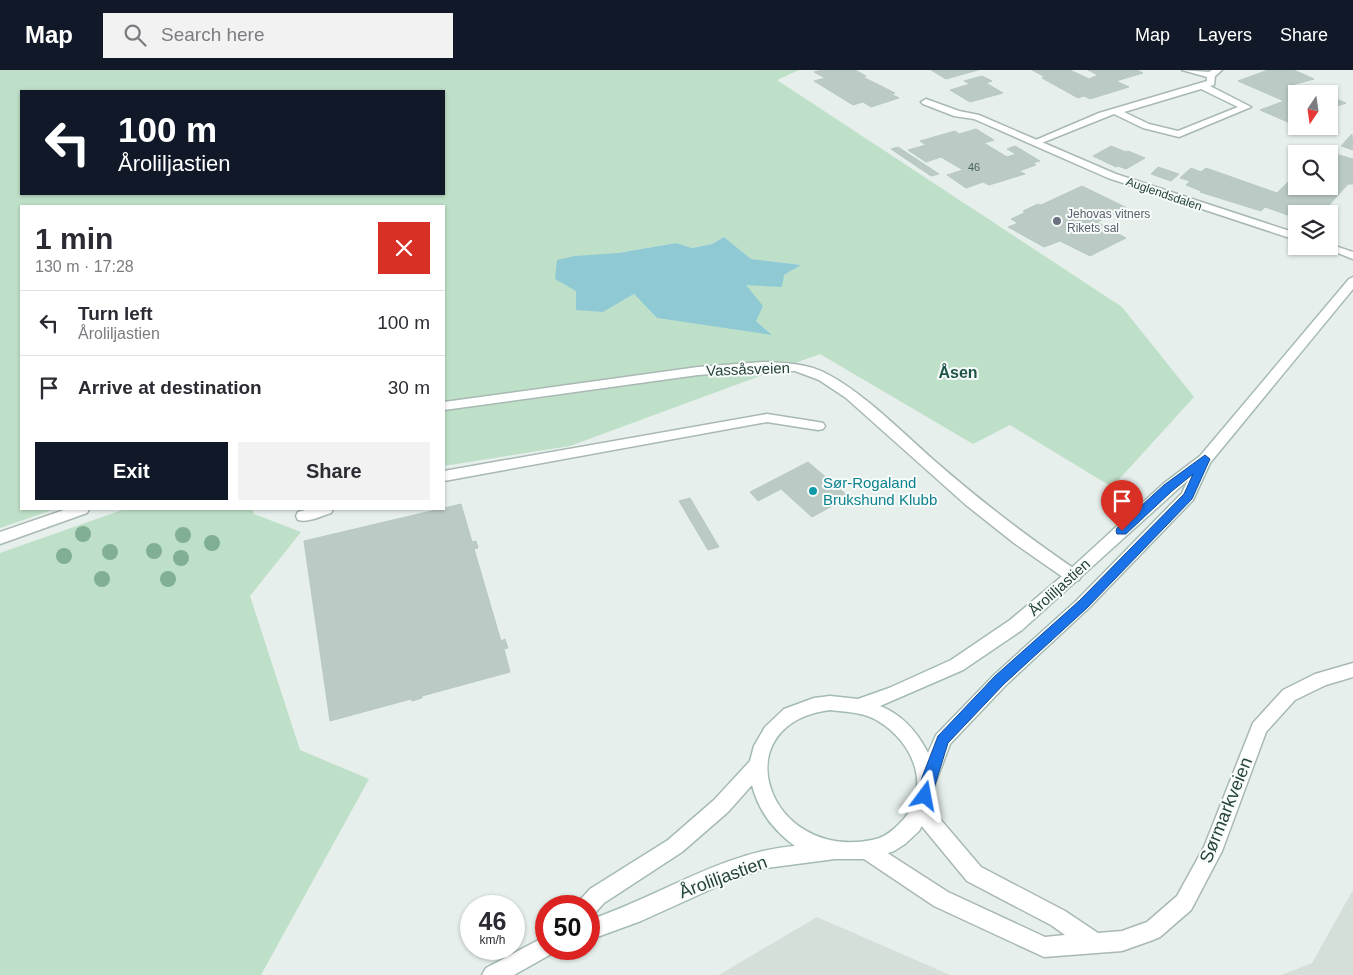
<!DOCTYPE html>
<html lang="en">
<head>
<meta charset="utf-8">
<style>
	body { margin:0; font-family:Arial,sans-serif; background:#f2f2f3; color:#2b2b33; height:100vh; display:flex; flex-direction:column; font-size:19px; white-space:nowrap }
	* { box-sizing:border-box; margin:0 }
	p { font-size:16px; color:#7c7c81 }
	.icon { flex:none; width:28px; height:28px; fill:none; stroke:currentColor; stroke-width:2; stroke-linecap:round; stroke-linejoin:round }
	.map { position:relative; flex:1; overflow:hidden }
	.sheet { position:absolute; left:20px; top:135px; width:425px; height:305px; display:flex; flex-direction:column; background:#fff; border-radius:0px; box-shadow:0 1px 4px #0004 }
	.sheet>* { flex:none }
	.banner { position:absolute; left:20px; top:20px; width:425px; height:105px; border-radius:0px; box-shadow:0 1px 4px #0004; background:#111827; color:#fff; overflow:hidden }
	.needle { width:32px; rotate:193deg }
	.fabs { position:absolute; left:1288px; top:15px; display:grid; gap:10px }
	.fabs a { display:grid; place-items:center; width:50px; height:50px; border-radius:0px; background:#fff; box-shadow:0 1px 4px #0004; font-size:25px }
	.speed { position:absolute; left:460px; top:825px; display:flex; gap:10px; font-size:25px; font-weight:700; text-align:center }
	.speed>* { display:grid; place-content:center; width:65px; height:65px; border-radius:50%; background:#fff; box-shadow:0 1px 4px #0004; line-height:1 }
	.speed small { font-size:12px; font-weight:400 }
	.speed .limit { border:8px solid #d22; background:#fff; color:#111 }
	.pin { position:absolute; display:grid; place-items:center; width:42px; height:42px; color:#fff; margin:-51px -21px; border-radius:50% 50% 50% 0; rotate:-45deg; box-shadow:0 0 5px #0007 }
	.pin .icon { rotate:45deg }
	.me { position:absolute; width:55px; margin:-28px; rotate:13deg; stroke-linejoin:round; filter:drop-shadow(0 0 4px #0008) }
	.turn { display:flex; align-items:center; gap:18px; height:105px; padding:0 15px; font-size:22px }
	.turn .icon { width:65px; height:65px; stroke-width:2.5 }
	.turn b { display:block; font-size:35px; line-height:42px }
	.round { display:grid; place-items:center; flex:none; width:52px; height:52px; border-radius:0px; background:#f2f2f3 }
	.overview { display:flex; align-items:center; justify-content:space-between; height:85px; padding:0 15px }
	h1 { font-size:30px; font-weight:700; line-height:38px }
	.button { display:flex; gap:10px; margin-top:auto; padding:10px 15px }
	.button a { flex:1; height:58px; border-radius:0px; background:#111827; color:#fff; font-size:20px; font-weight:700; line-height:58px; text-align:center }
	.button a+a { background:#f2f2f3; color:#2b2b33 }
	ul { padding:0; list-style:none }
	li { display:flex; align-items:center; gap:15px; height:65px; padding:0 15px; border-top:1px solid #e1e1e2 }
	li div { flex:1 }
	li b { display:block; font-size:19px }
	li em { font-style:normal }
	header { display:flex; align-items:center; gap:30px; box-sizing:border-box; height:70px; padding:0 25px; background:#111827; color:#fff }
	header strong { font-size:24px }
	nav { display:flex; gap:28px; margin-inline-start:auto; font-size:18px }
	.search { width:350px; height:45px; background:#f2f2f3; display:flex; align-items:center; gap:12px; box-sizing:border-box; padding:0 18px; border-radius:0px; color:#7c7c81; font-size:19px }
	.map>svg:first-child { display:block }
	.built { fill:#d4dfda }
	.green { fill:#bfe0c8; fill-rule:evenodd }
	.water { fill:#8ec9d4 }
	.building { fill:#bbcac4; stroke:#b8c9c2 }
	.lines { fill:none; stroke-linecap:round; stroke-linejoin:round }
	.lane-casing { stroke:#a8b8b2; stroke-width:3 }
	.street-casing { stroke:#a8b8b2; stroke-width:3 }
	.secondary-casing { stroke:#a4bbb3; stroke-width:3 }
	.lane { fill:#fff; fill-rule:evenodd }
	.street { fill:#fff; fill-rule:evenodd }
	.secondary { fill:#fff; fill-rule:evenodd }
	.tree { fill:#80af93 }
	.route { fill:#1a73e8; stroke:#114b97 }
	.worship-dot { fill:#6b7280; stroke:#f7fbf9; stroke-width:2 }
	.culture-dot { fill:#0f9aa8; stroke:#f7fbf9; stroke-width:2 }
	.labels { text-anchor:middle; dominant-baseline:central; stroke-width:4; stroke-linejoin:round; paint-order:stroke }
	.far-number-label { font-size:11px; fill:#4a645c }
	.far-street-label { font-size:12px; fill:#24423a; stroke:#f7fbf9 }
	.far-worship-label { font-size:12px; fill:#5b616d; stroke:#f7fbf9; text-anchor:start }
	.street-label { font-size:15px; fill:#24423a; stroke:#f7fbf9 }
	.culture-label { font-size:15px; fill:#0d838f; stroke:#f7fbf9; text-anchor:start }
	.neighbourhood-label { font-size:16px; font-weight:bold; fill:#1f5548; stroke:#f7fbf9 }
	.near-street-label { font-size:18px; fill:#24423a; stroke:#f7fbf9 }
</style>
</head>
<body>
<header>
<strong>Map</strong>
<div class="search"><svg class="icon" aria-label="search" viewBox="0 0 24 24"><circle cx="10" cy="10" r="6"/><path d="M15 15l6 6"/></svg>Search here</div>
<nav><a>Map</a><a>Layers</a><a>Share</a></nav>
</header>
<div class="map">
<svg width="1353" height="905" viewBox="0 0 1353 905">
	<rect width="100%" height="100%" fill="#e6efeb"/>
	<g class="built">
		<path d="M 1353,820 L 1353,905 L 1281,905 L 1312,893 Z"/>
		<path d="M 817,847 L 950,905 L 719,905 Z"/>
	</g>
	<g class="green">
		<path d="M 0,0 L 799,0 L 777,10 L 1122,237 L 1194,327 L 1112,417 L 1010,355 L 973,374 L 820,284 L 570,376 L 444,396 L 444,136 L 21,136 L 21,439 L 55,439 L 0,458 ZM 21,21 L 444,21 L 444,124 L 21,124 ZM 724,167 L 751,189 L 800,195 L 784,205 L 746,215 L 756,251 L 771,264 L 657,248 L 634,224 L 603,242 L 576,239 L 576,221 L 618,183 L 676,173 L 692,178 L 712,174 Z"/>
		<path d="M 125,439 L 252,439 L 254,444 L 301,462 L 250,526 L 300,680 L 369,709 L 261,905 L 0,905 L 0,483 Z"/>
	</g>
	<path class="water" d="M 724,167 L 751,189 L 801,195 L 784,205 L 782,217 L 746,215 L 763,236 L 756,251 L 772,265 L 657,248 L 634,224 L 603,242 L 576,240 L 576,221 L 555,209 L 557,190 L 575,186 L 618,183 L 676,173 L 692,178 L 712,174 Z"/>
	<g class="building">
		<path d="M 821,0 L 855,0 L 866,6 L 863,7 L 895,23 L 891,24 L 899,28 L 871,37 L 863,32 L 853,35 L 814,11 L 825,8 L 814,2 Z"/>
		<path d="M 931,0 L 978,0 L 946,9 Z"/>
		<path d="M 1032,0 L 1070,0 L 1089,9 L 1098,5 L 1088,0 L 1137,0 L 1143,3 L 1116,11 L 1129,17 L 1090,29 L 1084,26 L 1078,28 L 1042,8 L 1045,7 Z"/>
		<path d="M 1268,0 L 1294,0 L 1314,9 L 1288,16 L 1306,24 L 1316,20 L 1324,24 L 1296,24 L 1296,51 L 1290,53 L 1260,40 L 1284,31 L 1238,11 Z"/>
		<path d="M 982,6 L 992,11 L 986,13 L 1003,23 L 970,32 L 950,20 L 970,14 L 964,11 Z"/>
		<path d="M 1329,26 L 1346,33 L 1329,39 Z"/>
		<path d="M 976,59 L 994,70 L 984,73 L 1007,87 L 1016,84 L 1007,79 L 1015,76 L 1040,91 L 1033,93 L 1036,95 L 1019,101 L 1025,104 L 989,115 L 983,112 L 966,118 L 947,105 L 963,100 L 941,87 L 926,92 L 908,80 L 926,75 L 920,71 L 955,61 L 959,64 Z"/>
		<path d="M 1352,64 L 1353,80 L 1341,76 Z"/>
		<path d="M 1111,76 L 1126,82 L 1128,81 L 1145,88 L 1126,99 L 1118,96 L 1116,97 L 1093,86 Z"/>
		<path d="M 898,77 L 939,104 L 931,106 L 891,79 Z"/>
		<path d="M 1332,83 L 1353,89 L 1353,114 L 1348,114 L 1321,144 L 1296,144 L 1296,148 L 1265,137 L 1261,141 L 1200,122 L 1201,121 L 1186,115 L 1190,111 L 1180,108 L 1191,98 L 1201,102 L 1206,98 L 1277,123 L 1296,104 L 1296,116 L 1329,116 L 1329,86 Z"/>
		<path d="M 1158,97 L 1179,104 L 1171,111 L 1151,104 Z"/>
		<path d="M 1082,116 L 1127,138 L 1097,152 L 1126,168 L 1090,186 L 1060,171 L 1044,177 L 1008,157 L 1018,153 L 1011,149 L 1026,142 L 1023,141 L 1038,134 L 1041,135 Z"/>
		<path d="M 808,392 L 849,427 L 812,447 L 781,419 L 758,431 L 750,422 Z"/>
		<path d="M 690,428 L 719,477 L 708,480 L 679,431 Z"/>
		<path d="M 461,434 L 472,472 L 476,471 L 478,478 L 474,479 L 501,571 L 505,569 L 508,578 L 504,579 L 510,602 L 422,626 L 422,628 L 412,631 L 411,629 L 330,651 L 304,471 Z"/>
	</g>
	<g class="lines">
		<g class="lane-casing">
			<g id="lane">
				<path d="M 1182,0 L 1209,2 L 1212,0 L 1222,0 L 1215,6 L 1214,15 L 1210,16 L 1251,37 L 1179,67 L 1143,58 L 1114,44 L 1039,74 L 1033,74 L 1031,72 L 1099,43 L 1207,11 L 1207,7 ZM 1201,19 L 1238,37 L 1178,61 L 1149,54 L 1124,42 Z"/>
				<path d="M 767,344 L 818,352 L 823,353 L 825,356 L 823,359 L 818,360 L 767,352 L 444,411 L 444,401 Z"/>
				<path d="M 309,439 L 333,439 L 331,443 C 321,446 308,453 298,450 L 296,446 L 298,442 Z"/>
			</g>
		</g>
		<g class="street-casing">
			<g id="street">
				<path d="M 926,29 L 959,41 L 979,45 L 1116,104 L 1296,163 L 1296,170 L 1108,108 L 974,49 L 954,46 L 923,34 L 921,32 Z"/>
				<path d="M 1329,174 L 1353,182 L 1353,189 L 1320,176 L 1329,176 Z"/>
				<path d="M 763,292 C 786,293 808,293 829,305 C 865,324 906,366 937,393 C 983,433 1029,468 1079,502 L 1081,506 L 1079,510 L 1073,512 L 1067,510 L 1014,473 L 966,435 L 846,328 L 819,310 L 795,301 L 763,300 L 698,305 L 444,340 L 444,332 L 698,297 Z"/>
				<path d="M 67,439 L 89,439 L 87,443 L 0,474 L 0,462 Z"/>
				<path d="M 1353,593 L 1353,607 L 1326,615 L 1295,630 L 1266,662 L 1222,781 L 1191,840 L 1160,867 L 1153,870 L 1122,881 L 1044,887 L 934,836 L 861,787 L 858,781 L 861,775 L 868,772 L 875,775 L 948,822 L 1045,867 L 1065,865 L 1051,855 L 967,811 L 915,748 L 913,742 L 915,736 L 922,733 L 929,736 L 981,797 L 1065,841 L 1098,863 L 1122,861 L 1147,852 L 1177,826 L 1204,777 L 1253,653 L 1283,620 L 1315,604 Z"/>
			</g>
		</g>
		<g class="secondary-casing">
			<g id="secondary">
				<path d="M 1353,207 L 1353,219 L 1210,393 L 1193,430 L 1089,538 L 1006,615 L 950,674 L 935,714 L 931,739 L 919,761 L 905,774 L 894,781 L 870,789 L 835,789 L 766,798 L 727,812 L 641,851 L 589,870 L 589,850 C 657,828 722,782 795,776 C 774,761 758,740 752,715 L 728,742 L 682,782 L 604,833 L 595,843 L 589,846 L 589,836 L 578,836 L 581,829 L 590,819 L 668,770 L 714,730 L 750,691 L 754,676 L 765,657 L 784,639 L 814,628 L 830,626 L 858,629 L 889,618 L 951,590 L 1010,550 L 1067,502 L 1163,414 L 1200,386 L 1349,209 ZM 1188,410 L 1182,423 L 1077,530 L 994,605 L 936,665 L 928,683 C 917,662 903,645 880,636 L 963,600 L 1022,560 ZM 830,640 C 846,642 864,642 878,651 C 915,673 934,722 898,755 C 890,763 883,768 872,770 C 767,791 721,654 830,640 Z"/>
				<path d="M 546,866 L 546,879 L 555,879 L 553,883 L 514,905 L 482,905 L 486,898 Z"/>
			</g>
		</g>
		<use href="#lane" class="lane"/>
		<use href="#street" class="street"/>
		<use href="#secondary" class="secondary"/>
	</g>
	<g class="tree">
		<circle cx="83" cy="464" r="8"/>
		<circle cx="183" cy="465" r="8"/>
		<circle cx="212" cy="473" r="8"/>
		<circle cx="154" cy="481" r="8"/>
		<circle cx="110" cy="482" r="8"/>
		<circle cx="64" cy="486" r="8"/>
		<circle cx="181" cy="488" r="8"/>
		<circle cx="102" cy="509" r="8"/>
		<circle cx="168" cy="509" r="8"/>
	</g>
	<path class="route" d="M 1205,385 L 1210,389 L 1192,429 L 1087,538 L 1004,614 L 948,673 L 930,731 L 925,733 L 920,731 L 918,726 L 921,710 L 938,666 L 995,606 L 1079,531 L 1184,424 L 1193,404 L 1172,421 L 1126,464 L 1117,464 L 1116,461 L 1117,458 L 1164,415 Z"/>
	<circle class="worship-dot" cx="1057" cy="151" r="5"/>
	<circle class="culture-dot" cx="813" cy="421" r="5"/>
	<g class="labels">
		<g class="far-number-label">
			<text x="974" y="97">46</text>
		</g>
		<g class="far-street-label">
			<text transform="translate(1164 124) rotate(19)">Auglendsdalen</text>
		</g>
		<g class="far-worship-label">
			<text x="1067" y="144">Jehovas vitners<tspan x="1067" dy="14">Rikets sal</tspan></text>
		</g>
		<g class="street-label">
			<text transform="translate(748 299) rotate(-2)">Vassåsveien</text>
			<text transform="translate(1059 517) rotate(-42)">Åroliljastien</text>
		</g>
		<g class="culture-label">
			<text x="823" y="412">Sør-Rogaland<tspan x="823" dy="17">Brukshund Klubb</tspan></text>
		</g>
		<g class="neighbourhood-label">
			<text x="958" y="302">Åsen</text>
		</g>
		<g class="near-street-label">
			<text transform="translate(1226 740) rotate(-68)">Sørmarkveien</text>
			<text transform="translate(723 807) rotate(-20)">Åroliljastien</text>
		</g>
	</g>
</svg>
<div class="fabs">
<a><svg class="needle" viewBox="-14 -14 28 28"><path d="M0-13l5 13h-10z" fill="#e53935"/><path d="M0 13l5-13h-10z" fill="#7c7c81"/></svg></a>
<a><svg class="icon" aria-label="search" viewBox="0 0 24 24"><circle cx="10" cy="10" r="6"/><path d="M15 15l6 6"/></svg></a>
<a><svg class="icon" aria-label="layers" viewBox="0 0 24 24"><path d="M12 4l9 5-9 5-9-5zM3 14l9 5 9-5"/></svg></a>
</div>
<div class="speed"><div>46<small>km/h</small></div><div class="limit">50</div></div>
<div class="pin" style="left:1122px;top:461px;background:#d93025"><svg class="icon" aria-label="arrive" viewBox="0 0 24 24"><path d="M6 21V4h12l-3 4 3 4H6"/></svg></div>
<svg class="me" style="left:925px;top:726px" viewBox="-20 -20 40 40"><path d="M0-17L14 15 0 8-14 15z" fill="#1a73e8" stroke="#fff" stroke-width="4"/></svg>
<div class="banner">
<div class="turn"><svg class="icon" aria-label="left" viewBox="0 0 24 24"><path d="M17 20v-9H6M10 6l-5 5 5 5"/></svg><div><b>100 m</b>Åroliljastien</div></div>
</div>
<section class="sheet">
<div class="overview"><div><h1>1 min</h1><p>130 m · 17:28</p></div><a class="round" style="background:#d93025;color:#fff"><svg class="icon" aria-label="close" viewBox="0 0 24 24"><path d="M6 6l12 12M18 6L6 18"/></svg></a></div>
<ul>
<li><svg class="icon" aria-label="left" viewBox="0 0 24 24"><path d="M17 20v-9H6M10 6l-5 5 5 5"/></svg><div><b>Turn left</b><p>Åroliljastien</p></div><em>100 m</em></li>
<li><svg class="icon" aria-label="arrive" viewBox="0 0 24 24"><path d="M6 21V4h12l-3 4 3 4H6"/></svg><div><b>Arrive at destination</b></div><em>30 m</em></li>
</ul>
<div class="button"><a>Exit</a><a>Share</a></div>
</section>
</div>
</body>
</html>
